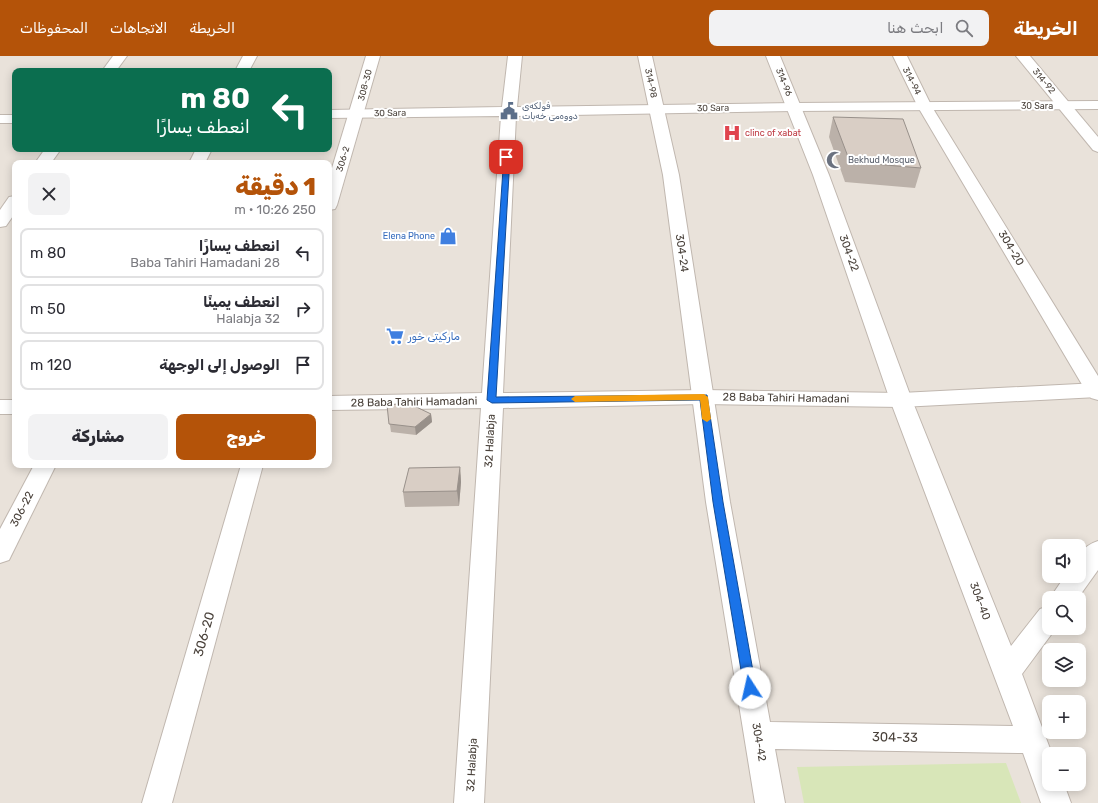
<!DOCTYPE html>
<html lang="ar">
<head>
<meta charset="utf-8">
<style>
	body { margin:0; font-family:Rubik,Cairo,sans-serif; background:#f2f2f3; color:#2b2b33; direction:rtl; height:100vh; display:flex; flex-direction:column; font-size:15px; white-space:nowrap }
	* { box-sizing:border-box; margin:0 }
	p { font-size:13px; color:#7c7c81 }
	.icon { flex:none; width:22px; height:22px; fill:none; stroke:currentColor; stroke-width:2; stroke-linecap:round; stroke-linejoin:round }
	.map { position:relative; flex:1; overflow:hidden; direction:ltr }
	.drawer { position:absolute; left:12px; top:104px; width:320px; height:308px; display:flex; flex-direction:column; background:#fff; border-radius:8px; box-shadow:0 2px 10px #0003; direction:rtl }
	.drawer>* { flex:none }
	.hud { position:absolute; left:12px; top:12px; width:320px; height:84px; border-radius:8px; box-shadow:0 2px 10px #0003; direction:rtl; background:#0b6e4f; color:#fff; overflow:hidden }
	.tools { position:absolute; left:1042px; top:483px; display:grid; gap:8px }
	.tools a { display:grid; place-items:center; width:44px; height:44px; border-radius:8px; background:#fff; box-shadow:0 2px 10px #0003; font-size:20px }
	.pin { position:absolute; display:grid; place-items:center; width:34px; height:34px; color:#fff; margin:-17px; border-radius:8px; box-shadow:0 2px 6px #0006 }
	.me { position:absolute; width:44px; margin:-22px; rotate:350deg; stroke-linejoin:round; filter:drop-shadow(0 0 3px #0008) }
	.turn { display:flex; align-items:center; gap:14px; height:84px; padding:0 16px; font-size:18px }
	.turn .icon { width:52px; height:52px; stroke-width:2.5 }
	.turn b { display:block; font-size:28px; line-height:34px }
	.round { display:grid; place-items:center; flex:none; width:42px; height:42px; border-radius:8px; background:#f2f2f3 }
	.headline { display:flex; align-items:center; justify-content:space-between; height:68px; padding:0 16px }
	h1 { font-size:24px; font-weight:800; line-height:30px; color:#b45309 }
	.cta { display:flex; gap:8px; margin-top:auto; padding:8px 16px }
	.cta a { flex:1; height:46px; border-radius:8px; background:#b45309; color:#fff; font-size:16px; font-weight:800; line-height:46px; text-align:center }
	.cta a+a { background:#f2f2f3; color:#2b2b33 }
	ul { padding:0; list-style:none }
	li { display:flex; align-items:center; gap:12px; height:50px; margin:0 8px 6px; padding:0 8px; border:2px solid #e1e1e2; border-radius:8px }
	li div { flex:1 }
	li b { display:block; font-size:15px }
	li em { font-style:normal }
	header { display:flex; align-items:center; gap:24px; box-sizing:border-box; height:56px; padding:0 20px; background:#b45309; color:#fff }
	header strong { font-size:19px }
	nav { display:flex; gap:22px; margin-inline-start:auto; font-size:14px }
	.search { width:280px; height:36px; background:#f2f2f3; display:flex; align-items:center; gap:10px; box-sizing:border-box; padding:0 14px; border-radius:8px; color:#7c7c81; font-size:15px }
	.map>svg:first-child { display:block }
	.residential { fill:#e9e2da; fill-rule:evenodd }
	.green { fill:#d8e6b8 }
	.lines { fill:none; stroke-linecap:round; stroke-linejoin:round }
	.minor-casing { stroke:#c0b7af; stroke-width:2 }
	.tertiary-casing { stroke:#c0b7af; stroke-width:2 }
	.minor { fill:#fff; fill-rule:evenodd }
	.tertiary { fill:#fff; fill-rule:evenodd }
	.wall { fill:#bbb1a9 }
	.shaded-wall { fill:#98908a }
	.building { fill:#d9cec5; stroke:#98908a }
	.route { fill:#1a73e8; stroke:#114b97 }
	.slow { fill:#f59e0b }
	.labels { text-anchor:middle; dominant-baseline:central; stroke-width:4; stroke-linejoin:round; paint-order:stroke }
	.far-street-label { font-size:9px; fill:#49413a; stroke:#fff }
	.far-service-label { font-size:9px; fill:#4e5e75; stroke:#fff; text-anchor:start }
	.far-health-label { font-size:9px; fill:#be3a42; stroke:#fff; text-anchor:start }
	.far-worship-label { font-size:9px; fill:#5b616d; stroke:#fff; text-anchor:start }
	.far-shop-label { font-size:9px; fill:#366cbe; stroke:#fff; text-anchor:end }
	.street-label { font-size:11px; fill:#49413a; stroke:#fff }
	.shop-label { font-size:11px; fill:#366cbe; stroke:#fff; text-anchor:start }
	.near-street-label { font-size:13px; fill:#49413a; stroke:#fff }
</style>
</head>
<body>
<header>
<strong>الخريطة</strong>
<div class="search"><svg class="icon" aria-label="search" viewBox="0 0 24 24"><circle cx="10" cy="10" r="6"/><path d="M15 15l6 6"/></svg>ابحث هنا</div>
<nav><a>الخريطة</a><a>الاتجاهات</a><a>المحفوظات</a></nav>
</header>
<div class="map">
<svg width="1098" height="747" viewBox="0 0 1098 747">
	<rect width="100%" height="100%" fill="#f5f1ec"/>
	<path class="residential" d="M 0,0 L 1098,0 L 1098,747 L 0,747 ZM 15,15 L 329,15 L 329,93 L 15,93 ZM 15,107 L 329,107 L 329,409 L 15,409 ZM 1049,490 L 1079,490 L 1079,520 L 1049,520 ZM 1049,542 L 1079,542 L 1079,572 L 1049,572 ZM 1049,594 L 1079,594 L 1079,624 L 1049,624 ZM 1049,646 L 1079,646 L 1079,676 L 1049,676 ZM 1049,698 L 1079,698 L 1079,728 L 1049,728 Z"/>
	<path class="green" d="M 1006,707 L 1021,747 L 804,747 L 797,711 Z"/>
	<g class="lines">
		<g class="minor-casing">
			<g id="minor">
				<path d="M 113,0 L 127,0 L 116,15 L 102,15 Z"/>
				<path d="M 243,0 L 257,0 L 249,15 L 235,15 Z"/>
				<path d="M 366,0 L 380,0 L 337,149 L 335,153 L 329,154 L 329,122 Z"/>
				<path d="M 638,0 L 652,0 L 679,119 L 730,446 L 770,666 L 1013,670 L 890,344 L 813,119 L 766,0 L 780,0 L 829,119 L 912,344 L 1011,590 L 1040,553 L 1049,550 L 1049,572 L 1056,572 L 1022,618 L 1052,698 L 1049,698 L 1049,728 L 1064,728 L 1071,747 L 1041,747 L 1023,697 L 775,693 L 785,747 L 755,747 L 706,446 L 663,119 Z"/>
				<path d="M 893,0 L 907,0 L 932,51 L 1098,320 L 1098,344 L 1091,342 L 1087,337 L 918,51 Z"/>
				<path d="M 1016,0 L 1030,0 L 1098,81 L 1098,96 L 1093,94 Z"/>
				<path d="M 45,93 L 61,93 L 51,107 L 35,107 Z"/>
				<path d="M 196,93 L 212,93 L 205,107 L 189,107 Z"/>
				<path d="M 15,140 L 15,157 L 6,170 L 0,171 L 0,154 L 9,141 Z"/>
				<path d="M 34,409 L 56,409 L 9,504 L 0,507 L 0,473 Z"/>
				<path d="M 241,409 L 263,409 L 172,747 L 142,747 Z"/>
				<path d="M 1098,485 L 1098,514 L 1078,542 L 1050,542 L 1065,520 L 1079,520 C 1079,503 1079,491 1098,485 Z"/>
			</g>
		</g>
		<g class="tertiary-casing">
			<g id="tertiary">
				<path d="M 508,0 L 522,0 L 517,51 L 794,47 L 1098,45 L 1098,53 L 794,55 L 516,60 L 503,337 L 704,334 L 901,337 L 1098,327 L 1098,341 L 901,351 L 704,348 L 503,352 L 484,747 L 454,747 L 481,352 L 329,354 L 329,340 L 482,337 L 501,60 L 329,62 L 329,54 L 502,51 Z"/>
				<rect x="0" y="59" width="15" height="8"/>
				<rect x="0" y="344" width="15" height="14"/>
			</g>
		</g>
		<use href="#minor" class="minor"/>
		<use href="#tertiary" class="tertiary"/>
	</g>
	<g class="wall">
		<path d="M 833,61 L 921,112 L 915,132 L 845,126 L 829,81 Z"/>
		<path d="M 387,349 L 431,358 L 432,366 L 416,379 L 391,376 Z"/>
		<path d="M 460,411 L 461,426 L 459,450 L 405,451 L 403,436 Z"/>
	</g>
	<g class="shaded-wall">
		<path d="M 431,358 L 432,366 L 416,379 L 415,371 Z"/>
		<path d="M 460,411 L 461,426 L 459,450 L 457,435 Z"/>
	</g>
	<g class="building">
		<path d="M 833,61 L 903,63 L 921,112 L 850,106 Z"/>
		<path d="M 408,347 L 431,358 L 415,371 L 389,368 L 387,349 Z"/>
		<path d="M 460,411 L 457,435 L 403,436 L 409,412 Z"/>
	</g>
	<path class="route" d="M 504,99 L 510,101 L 496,341 L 707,339 L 723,446 L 756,632 L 754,636 L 750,637 L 746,636 L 744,632 L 713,446 L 700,344 L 492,347 L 487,344 Z"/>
	<path class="slow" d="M 704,338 L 708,341 L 711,363 L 707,366 L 702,363 L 700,344 L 575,346 L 571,343 L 575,340 Z"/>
	<defs>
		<g id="civic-bare" transform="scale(1.38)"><path d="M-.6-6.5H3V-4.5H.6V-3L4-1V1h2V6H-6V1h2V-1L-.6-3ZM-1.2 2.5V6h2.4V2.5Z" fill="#5c6f8a" stroke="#fff" stroke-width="2.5" paint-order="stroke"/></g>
		<g id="hospital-bare" transform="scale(1.38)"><path d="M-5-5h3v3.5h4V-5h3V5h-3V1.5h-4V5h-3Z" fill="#e0444e" stroke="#fff" stroke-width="2.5" paint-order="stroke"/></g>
		<g id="mosque-bare" transform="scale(1.38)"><path d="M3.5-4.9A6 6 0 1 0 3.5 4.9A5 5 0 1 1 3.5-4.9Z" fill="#6b7280" stroke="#fff" stroke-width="2.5" paint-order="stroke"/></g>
		<g id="shop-bare" transform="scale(1.38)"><path d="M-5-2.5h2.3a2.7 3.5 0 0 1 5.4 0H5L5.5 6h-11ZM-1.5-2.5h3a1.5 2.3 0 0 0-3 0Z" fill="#3f7fe0" stroke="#fff" stroke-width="2.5" paint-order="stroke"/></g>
		<g id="supermarket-bare" transform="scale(1.38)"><path d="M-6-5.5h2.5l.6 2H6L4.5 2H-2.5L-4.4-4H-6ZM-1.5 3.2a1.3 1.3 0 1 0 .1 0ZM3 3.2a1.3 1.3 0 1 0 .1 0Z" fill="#3f7fe0" stroke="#fff" stroke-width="2.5" paint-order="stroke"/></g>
	</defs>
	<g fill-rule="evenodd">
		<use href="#civic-bare" x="509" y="55"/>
		<use href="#hospital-bare" x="732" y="77"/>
		<use href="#mosque-bare" x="835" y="104"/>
		<use href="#shop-bare" x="448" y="180"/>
		<use href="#supermarket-bare" x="395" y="280"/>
	</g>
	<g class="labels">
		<g class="far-street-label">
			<text transform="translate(912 25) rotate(63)">314-94</text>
			<text transform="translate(1044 25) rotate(50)">314-92</text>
			<text transform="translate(784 26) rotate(68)">314-96</text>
			<text transform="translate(651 27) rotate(78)">314-98</text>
			<text transform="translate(365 29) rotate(-75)">308-30</text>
			<text x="1037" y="50">30 Sara</text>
			<text transform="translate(713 52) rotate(-1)">30 Sara</text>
			<text transform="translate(390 57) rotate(-1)">30 Sara</text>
			<text transform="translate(343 103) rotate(-73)">306-2</text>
		</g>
		<g class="far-service-label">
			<text x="522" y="50">فولکه‌ی<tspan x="522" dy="10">دووه‌می خه‌بات</tspan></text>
		</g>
		<g class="far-health-label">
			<text x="745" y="77">clinc of xabat</text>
		</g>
		<g class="far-worship-label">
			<text x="848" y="104">Bekhud Mosque</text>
		</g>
		<g class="far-shop-label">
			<text x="435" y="180">Elena Phone</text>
		</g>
		<g class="street-label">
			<text transform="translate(1011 192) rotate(59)">304-20</text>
			<text transform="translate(682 197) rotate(82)">304-24</text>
			<text transform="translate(849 197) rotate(70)">304-22</text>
			<text transform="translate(786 342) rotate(1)">28 Baba Tahiri Hamadani</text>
			<text transform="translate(414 346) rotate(-1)">28 Baba Tahiri Hamadani</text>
			<text transform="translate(490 385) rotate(-87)">32 Halabja</text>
			<text transform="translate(22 453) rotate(-63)">306-22</text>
			<text transform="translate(980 545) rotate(69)">304-40</text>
			<text transform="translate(759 686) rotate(80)">304-42</text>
			<text transform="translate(472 709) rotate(-87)">32 Halabja</text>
		</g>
		<g class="shop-label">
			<text x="408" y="280">مارکیتی خور</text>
		</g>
		<g class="near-street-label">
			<text transform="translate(204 578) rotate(-74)">306-20</text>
			<text transform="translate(895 681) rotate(1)">304-33</text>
		</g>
	</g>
</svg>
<div class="tools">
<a><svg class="icon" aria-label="sound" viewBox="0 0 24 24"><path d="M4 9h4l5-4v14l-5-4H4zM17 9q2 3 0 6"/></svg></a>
<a><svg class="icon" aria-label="search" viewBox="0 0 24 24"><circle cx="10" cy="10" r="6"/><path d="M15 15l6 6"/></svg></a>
<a><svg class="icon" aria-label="layers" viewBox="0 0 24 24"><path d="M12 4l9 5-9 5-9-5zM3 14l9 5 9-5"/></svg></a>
<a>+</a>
<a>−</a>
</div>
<div class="pin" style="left:506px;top:101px;background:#d93025"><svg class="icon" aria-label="arrive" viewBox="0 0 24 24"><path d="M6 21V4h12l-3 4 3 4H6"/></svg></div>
<svg class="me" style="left:750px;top:632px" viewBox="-20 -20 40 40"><circle r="19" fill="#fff"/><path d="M0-13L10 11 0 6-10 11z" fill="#1a73e8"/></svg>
<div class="hud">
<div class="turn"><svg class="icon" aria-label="left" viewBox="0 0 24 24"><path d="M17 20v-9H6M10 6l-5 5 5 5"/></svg><div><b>80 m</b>انعطف يسارًا</div></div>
</div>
<section class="drawer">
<div class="headline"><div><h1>1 دقيقة</h1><p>250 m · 10:26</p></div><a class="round"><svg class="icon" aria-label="close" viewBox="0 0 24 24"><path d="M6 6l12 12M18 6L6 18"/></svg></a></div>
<ul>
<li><svg class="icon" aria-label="left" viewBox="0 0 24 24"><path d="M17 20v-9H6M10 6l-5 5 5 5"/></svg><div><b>انعطف يسارًا</b><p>28 Baba Tahiri Hamadani</p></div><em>80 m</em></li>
<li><svg class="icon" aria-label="right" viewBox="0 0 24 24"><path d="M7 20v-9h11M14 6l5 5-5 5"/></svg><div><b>انعطف يمينًا</b><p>32 Halabja</p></div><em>50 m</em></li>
<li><svg class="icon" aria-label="arrive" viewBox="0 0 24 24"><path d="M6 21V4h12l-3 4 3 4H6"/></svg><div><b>الوصول إلى الوجهة</b></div><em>120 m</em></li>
</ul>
<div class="cta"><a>خروج</a><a>مشاركة</a></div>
</section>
</div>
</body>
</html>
